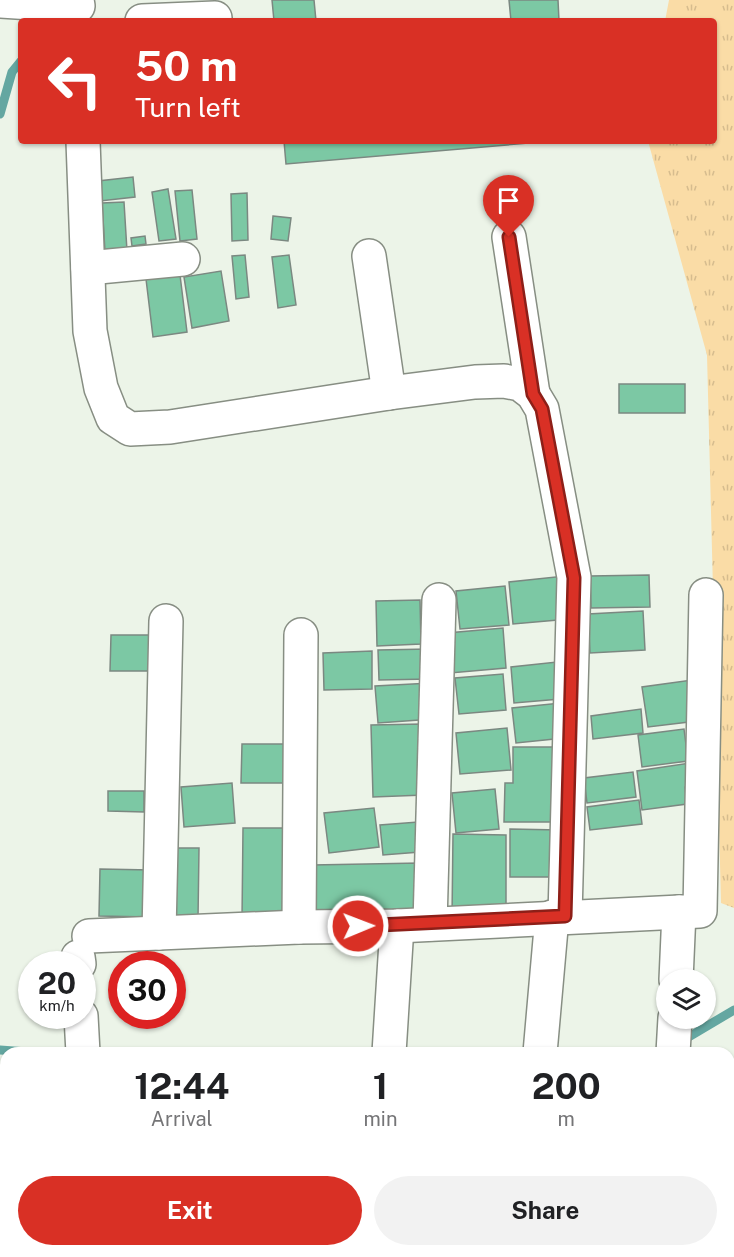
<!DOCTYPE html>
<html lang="en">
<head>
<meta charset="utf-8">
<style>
	body { margin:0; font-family:"Public Sans",sans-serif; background:#f2f2f2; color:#202124; height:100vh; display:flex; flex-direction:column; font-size:22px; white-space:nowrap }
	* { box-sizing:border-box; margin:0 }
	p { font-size:20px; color:#757577 }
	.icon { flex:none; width:33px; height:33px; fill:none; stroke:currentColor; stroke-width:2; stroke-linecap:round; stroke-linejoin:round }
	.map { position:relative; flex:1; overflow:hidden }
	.drawer { position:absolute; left:0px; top:1047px; width:735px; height:210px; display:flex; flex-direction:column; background:#fff; border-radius:18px 18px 0 0; box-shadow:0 2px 4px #0004 }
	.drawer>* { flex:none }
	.banner { position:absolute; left:18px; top:18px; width:699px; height:126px; border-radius:6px; box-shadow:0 2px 4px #0004; background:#d93025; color:#fff; overflow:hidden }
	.buttons { position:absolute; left:656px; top:969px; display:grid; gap:12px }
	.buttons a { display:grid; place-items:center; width:60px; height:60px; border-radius:50%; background:#fff; box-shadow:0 2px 4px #0004; font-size:30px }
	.speed { position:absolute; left:18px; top:951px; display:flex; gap:12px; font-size:30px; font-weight:700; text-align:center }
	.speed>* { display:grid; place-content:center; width:78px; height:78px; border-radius:50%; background:#fff; box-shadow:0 2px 4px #0004; line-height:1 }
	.speed small { font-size:15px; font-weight:400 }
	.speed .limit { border:9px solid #d22; background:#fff; color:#111 }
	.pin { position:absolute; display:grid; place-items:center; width:51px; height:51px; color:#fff; margin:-62px -26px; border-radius:50% 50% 50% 0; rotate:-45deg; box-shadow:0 0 6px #0007 }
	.pin .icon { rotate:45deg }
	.me { position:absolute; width:66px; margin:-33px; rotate:89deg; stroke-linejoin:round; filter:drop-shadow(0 0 4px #0008) }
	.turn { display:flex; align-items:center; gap:21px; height:126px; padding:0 18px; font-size:27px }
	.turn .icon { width:78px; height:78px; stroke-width:2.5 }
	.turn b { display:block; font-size:42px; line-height:51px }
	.eta { display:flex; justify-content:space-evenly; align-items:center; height:102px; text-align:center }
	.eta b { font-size:36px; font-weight:700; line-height:42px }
	.action { display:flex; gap:12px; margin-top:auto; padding:12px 18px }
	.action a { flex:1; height:69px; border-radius:36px; background:#d93025; color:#fff; font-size:24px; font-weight:700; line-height:69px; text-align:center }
	.action a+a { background:#f2f2f2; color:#202124 }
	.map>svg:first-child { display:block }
	.grass { fill:url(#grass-tufts) }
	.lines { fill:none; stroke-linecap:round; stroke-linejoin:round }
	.stream { stroke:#64a7a1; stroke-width:9 }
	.building { fill:#7cc8a4; stroke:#7b8881; stroke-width:1.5 }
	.street-casing { stroke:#878e83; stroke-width:36 }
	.street { stroke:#fff; stroke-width:33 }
	.route-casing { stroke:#8d1f18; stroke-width:15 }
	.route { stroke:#d93025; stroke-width:10 }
</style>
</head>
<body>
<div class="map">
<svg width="734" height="1257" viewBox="0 0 734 1257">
	<defs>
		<pattern id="grass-tufts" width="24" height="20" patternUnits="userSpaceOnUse" patternTransform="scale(1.5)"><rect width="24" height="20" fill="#fadca6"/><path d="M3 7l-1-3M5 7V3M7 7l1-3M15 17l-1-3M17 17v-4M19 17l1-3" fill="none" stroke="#d6bc8e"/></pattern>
	</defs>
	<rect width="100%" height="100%" fill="#ecf4e8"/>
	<path class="grass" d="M 669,0 L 734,0 L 734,908 L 721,903 L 707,355 L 648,141 L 714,141 L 714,21 L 665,21 Z"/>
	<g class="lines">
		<g class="stream">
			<path d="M 0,114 L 12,72 L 21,61"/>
			<path d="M 682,1041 L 734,1010"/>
			<path d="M 0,1050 L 41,1053"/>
		</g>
	</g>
	<g class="building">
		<path d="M 272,0 L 314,0 L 316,21 L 274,21 Z"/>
		<path d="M 509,0 L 558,0 L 559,21 L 511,21 Z"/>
		<path d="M 284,141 L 552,141 L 286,164 Z"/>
		<path d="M 133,177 L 135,197 L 100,201 L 98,181 Z"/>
		<path d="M 168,189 L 176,239 L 159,241 L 152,192 Z"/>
		<path d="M 192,190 L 197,239 L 180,241 L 175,191 Z"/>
		<path d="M 247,193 L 248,240 L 232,241 L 231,194 Z"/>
		<path d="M 124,202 L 127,251 L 105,252 L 102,203 Z"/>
		<path d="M 273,216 L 291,218 L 288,241 L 271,239 Z"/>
		<path d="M 145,236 L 146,244 L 132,246 L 131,238 Z"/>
		<path d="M 245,255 L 249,297 L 236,299 L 232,256 Z"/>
		<path d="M 289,255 L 296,305 L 278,308 L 272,257 Z"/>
		<path d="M 221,271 L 229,321 L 192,328 L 184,277 Z"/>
		<path d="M 180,275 L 187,332 L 153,337 L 146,279 Z"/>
		<rect x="619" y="384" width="66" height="29"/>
		<path d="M 649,575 L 650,607 L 591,608 L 590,576 Z"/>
		<path d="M 565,576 L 569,619 L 513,624 L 509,582 Z"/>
		<path d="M 505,586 L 509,625 L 460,629 L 456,591 Z"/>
		<path d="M 420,600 L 421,644 L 377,646 L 376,601 Z"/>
		<path d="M 643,611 L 645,650 L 590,653 L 588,614 Z"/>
		<path d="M 503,628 L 506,668 L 450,673 L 447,633 Z"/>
		<path d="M 111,635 L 159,635 L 159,671 L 110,671 Z"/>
		<path d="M 429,649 L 430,679 L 379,680 L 378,650 Z"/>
		<path d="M 372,651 L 372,689 L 324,690 L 323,653 Z"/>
		<path d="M 557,662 L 560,699 L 514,703 L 511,667 Z"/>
		<path d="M 503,674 L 506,710 L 459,714 L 455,678 Z"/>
		<path d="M 692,680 L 697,721 L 648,727 L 642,687 Z"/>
		<path d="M 431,683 L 433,719 L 378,723 L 375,686 Z"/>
		<path d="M 561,703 L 564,738 L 516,743 L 512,708 Z"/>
		<path d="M 641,709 L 643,733 L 593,739 L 591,716 Z"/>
		<path d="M 422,724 L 424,795 L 373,797 L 371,725 Z"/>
		<path d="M 507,728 L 511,770 L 460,774 L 456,733 Z"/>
		<path d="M 684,729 L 688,761 L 642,767 L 638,735 Z"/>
		<path d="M 242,744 L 293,744 L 292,783 L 241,783 Z"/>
		<path d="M 513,747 L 559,747 L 559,822 L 504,822 L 505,783 L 513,783 Z"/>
		<path d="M 690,763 L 693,785 L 685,787 L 687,804 L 642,810 L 637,771 Z"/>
		<path d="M 633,772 L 636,797 L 587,803 L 584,778 Z"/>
		<path d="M 232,783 L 235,823 L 184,827 L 181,787 Z"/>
		<path d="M 495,789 L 499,829 L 456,833 L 452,793 Z"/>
		<path d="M 108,791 L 144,791 L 144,812 L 108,811 Z"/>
		<path d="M 639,800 L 642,824 L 590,830 L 587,807 Z"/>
		<path d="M 374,808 L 379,847 L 329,853 L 324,813 Z"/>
		<path d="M 418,822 L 420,852 L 383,855 L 380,825 Z"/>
		<path d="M 243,828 L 295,828 L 294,920 L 242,920 Z"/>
		<path d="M 510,829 L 560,830 L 560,877 L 510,877 Z"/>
		<path d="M 453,834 L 506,835 L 506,918 L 452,918 Z"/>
		<path d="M 175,848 L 199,848 L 198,919 L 175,919 Z"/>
		<path d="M 420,863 L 421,911 L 313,913 L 312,865 Z"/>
		<path d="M 100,869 L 151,870 L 150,917 L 99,916 Z"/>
	</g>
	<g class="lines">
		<g class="street-casing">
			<g id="street">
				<path d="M 0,1 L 78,6 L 77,0"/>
				<path d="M 142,21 L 215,18"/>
				<path d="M 83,141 L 90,331 L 101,388 L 113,418 L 130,429 L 170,427 L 389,393 L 475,382 L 504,381 L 520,384 L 533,394 L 542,409 L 574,577 L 565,916"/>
				<path d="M 509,237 L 533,394"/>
				<path d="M 369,256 L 389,393"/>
				<path d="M 88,268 L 183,259"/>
				<path d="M 166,621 L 159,933 L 299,927 L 397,926 L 700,911 L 706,595"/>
				<path d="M 430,924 L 439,600"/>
				<path d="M 299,927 L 301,635"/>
				<path d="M 89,936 L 159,933"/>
				<path d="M 78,957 L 79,964"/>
				<path d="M 676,980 L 679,912"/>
				<path d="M 81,1016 L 83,1053"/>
				<path d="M 389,1053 L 397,926"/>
				<path d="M 540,1053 L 552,917"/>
				<path d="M 673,1053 L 675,1018"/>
				<path d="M 0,1239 L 6,1238"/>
				<path d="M 264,1251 L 265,1257"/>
				<path d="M 691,1251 L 734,1254"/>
				<path d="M 375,1257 L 375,1251"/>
				<path d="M 521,1257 L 522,1251"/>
				<path d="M 661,1257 L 662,1251"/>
			</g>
		</g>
		<use href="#street" class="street"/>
	</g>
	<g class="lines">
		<g class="route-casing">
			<path id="route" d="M 358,926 L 565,916 L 574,578 L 542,409 L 533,394 L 509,237"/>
		</g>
		<use href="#route" class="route"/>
	</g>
</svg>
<div class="buttons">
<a><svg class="icon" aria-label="layers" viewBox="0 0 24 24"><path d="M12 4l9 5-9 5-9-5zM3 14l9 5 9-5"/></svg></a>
</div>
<div class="speed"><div>20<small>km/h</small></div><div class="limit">30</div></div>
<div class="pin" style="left:509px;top:237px;background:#d93025"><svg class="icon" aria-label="arrive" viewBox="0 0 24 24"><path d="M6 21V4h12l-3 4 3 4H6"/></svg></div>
<svg class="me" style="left:358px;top:926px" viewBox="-20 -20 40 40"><circle r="17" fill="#d93025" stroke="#fff" stroke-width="3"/><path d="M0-11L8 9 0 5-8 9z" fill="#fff"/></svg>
<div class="banner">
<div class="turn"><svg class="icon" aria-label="left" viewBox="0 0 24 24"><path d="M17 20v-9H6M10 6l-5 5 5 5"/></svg><div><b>50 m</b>Turn left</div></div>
</div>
<section class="drawer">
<div class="eta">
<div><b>12:44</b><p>Arrival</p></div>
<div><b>1</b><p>min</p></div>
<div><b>200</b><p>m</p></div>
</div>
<div class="action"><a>Exit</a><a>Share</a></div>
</section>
</div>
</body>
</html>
